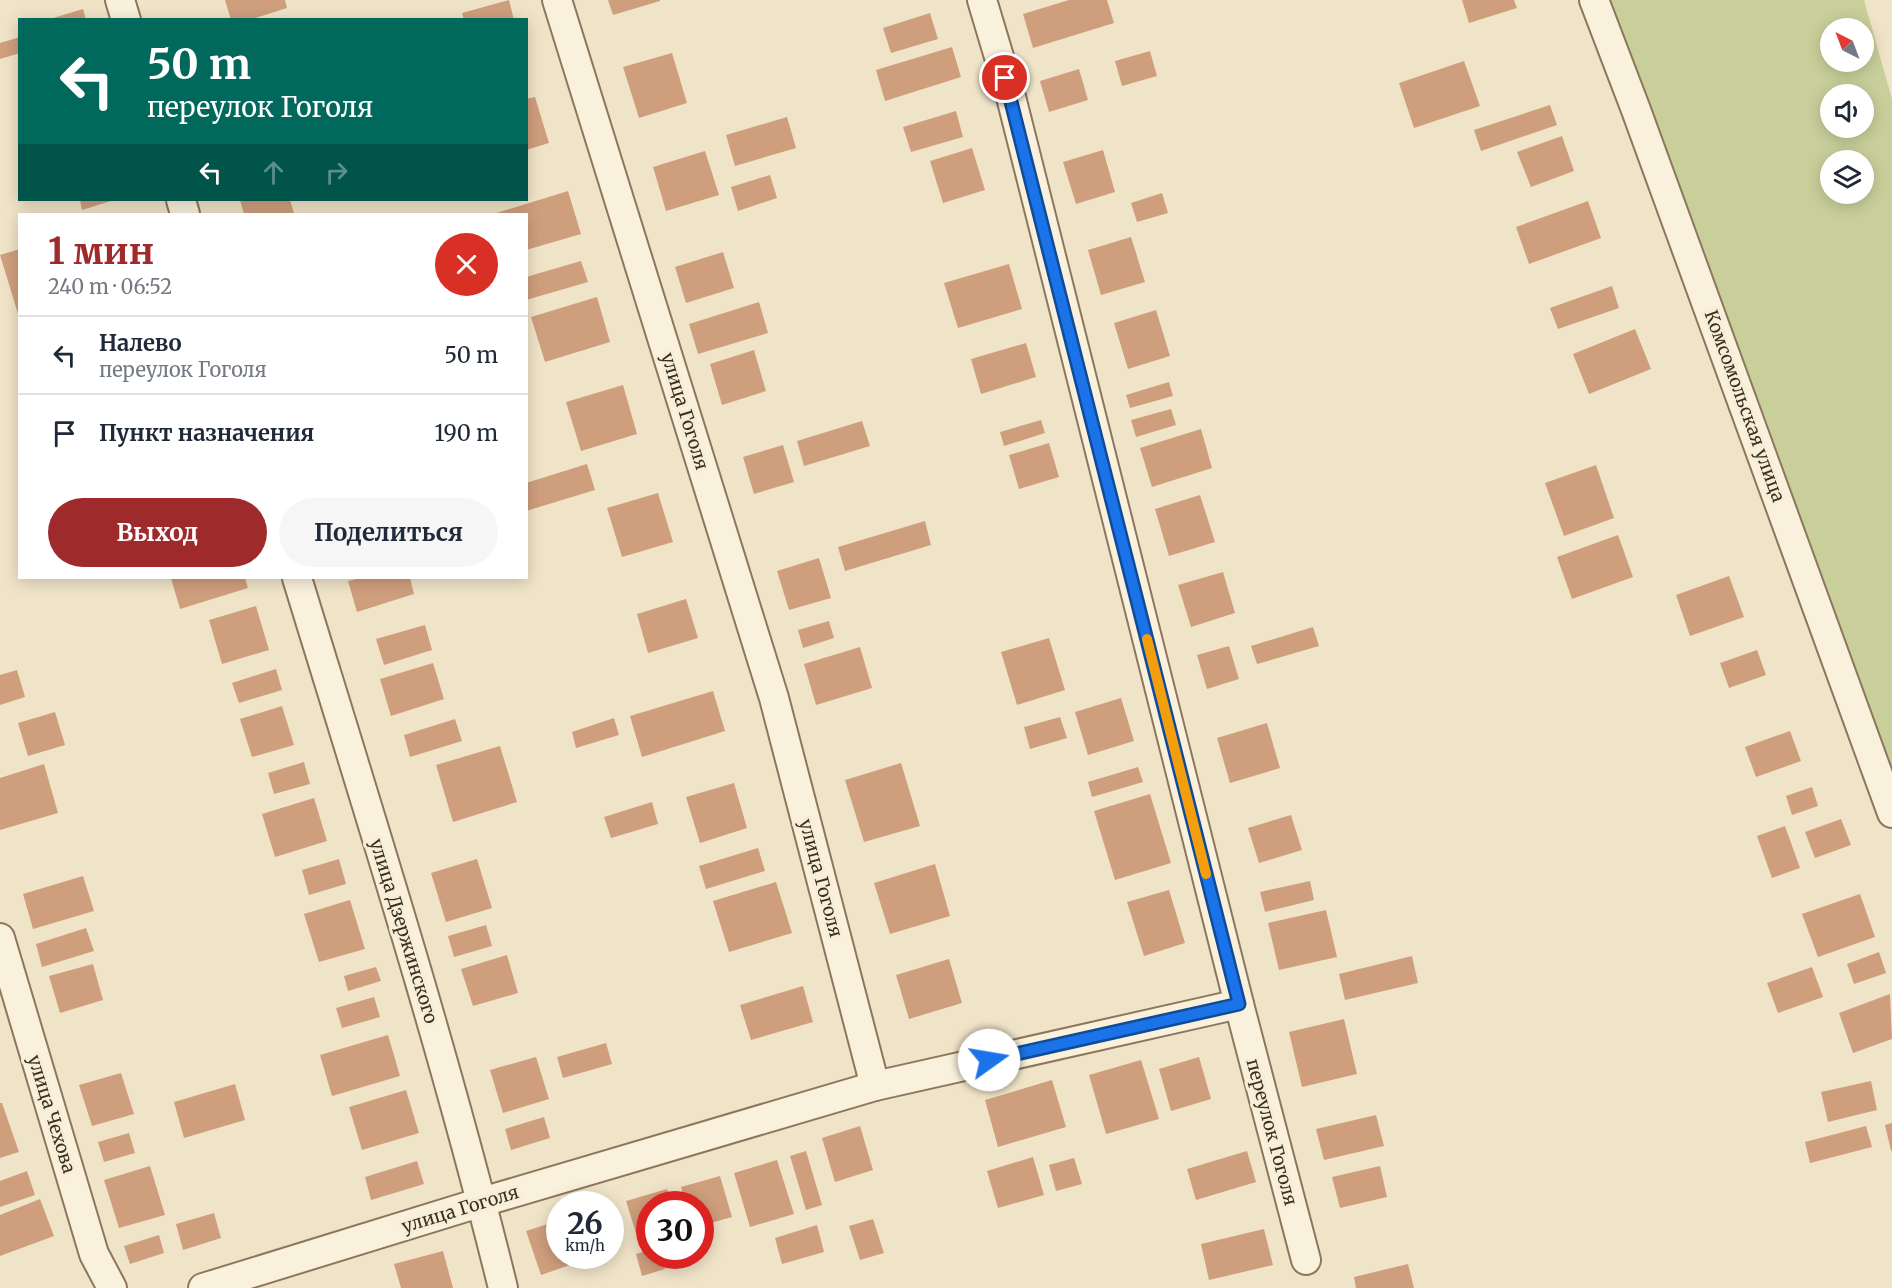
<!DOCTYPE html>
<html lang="ru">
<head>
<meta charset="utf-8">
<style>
	body { margin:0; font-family:Merriweather,serif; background:#f6f6f7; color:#1f2937; height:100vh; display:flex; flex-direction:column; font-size:22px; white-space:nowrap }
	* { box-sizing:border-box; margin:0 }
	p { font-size:20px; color:#747a83 }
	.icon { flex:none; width:33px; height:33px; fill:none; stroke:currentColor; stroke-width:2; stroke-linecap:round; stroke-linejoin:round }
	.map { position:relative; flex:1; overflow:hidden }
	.drawer { position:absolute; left:18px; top:213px; width:510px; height:366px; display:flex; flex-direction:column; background:#fff; border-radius:0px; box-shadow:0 3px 15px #0003 }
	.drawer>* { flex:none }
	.top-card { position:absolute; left:18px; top:18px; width:510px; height:183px; border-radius:0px; box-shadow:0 3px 15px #0003; background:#00695c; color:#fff; overflow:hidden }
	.needle { width:39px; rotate:318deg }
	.buttons { position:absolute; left:1820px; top:18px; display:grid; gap:12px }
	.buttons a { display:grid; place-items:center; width:54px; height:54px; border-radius:50%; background:#fff; box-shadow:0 3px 15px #0003; font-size:30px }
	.speed { position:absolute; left:546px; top:1191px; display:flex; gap:12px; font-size:30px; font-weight:700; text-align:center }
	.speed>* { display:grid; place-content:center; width:78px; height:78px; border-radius:50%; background:#fff; box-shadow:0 3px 15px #0003; line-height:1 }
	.speed small { font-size:15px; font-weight:400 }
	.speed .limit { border:9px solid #d22; background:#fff; color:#111 }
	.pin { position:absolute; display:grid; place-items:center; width:51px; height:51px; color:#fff; margin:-26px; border:3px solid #fff; border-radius:50%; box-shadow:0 2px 6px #0007 }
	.me { position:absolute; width:66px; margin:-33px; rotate:77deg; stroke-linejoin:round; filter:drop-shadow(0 0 4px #0008) }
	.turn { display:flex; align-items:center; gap:21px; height:126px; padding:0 30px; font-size:27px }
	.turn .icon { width:78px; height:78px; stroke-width:2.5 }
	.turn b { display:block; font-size:42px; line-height:51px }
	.lanes { display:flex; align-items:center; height:57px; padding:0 30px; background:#0003; justify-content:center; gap:30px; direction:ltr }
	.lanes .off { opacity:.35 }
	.round { display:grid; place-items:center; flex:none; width:63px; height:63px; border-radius:32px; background:#f6f6f7 }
	.headline { display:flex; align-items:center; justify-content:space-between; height:102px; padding:0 30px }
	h1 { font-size:36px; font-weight:700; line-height:45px; color:#9e2a2b }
	.primary-button { display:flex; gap:12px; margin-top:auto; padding:12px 30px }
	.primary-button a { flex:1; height:69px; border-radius:36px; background:#9e2a2b; color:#fff; font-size:24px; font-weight:700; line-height:69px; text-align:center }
	.primary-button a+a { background:#f6f6f7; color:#1f2937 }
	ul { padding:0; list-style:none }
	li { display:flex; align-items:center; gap:18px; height:78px; padding:0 30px; border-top:2px solid #e0e1e3 }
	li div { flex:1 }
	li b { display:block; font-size:22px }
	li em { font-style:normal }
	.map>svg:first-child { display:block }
	.green { fill:#c9cf9b; fill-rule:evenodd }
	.building { fill:#cf9f7d }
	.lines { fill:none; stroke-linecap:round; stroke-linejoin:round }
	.minor-casing { stroke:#8d765c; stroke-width:32 }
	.minor { stroke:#faf1dc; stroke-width:28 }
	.route-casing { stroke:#114b97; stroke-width:15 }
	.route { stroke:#1a73e8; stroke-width:10 }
	.slow { stroke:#f59e0b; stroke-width:10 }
	.labels { text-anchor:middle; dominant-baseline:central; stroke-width:6; stroke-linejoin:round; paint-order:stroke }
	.street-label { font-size:18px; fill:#3d2e20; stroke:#f7eed8 }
</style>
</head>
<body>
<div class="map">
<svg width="1892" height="1288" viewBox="0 0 1892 1288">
	<rect width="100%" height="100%" fill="#f0e4c8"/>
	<path class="green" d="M 1601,0 L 1864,0 L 1892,99 L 1892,790 ZM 1830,28 L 1863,28 L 1863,62 L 1830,62 ZM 1830,94 L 1863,94 L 1863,128 L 1830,128 ZM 1830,160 L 1863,160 L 1863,194 L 1830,194 Z"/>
	<g class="building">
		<path d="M 225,0 L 285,0 L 287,8 L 249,20 L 231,20 Z"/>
		<path d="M 509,0 L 514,20 L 464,20 L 462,13 Z"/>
		<path d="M 608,0 L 660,0 L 660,1 L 613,15 Z"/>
		<path d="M 1069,0 L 1107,0 L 1114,23 L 1033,48 L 1023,14 Z"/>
		<path d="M 1462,0 L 1514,0 L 1517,8 L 1469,23 Z"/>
		<path d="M 83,9 L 86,20 L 50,20 L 50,19 Z"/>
		<path d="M 930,13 L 938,39 L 891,53 L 883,28 Z"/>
		<path d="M 20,37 L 20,53 L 0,59 L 0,43 Z"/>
		<path d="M 952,47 L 961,77 L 885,101 L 876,70 Z"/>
		<path d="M 1150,51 L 1157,76 L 1122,86 L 1115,61 Z"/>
		<path d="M 672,53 L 687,103 L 639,118 L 623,67 Z"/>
		<path d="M 1464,61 L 1480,106 L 1414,128 L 1399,83 Z"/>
		<path d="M 1079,69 L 1088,100 L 1049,112 L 1040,81 Z"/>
		<path d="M 535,97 L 549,143 L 526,150 L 526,99 Z"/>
		<path d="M 1550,105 L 1557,125 L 1481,151 L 1474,130 Z"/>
		<path d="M 956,111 L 963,137 L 911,152 L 903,127 Z"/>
		<path d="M 787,117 L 796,148 L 735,166 L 726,135 Z"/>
		<path d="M 1562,136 L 1574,171 L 1531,187 L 1517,152 Z"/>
		<path d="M 972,148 L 985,190 L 943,203 L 930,161 Z"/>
		<path d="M 1103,150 L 1115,192 L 1076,204 L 1063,162 Z"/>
		<path d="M 705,151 L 719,195 L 666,211 L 653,167 Z"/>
		<path d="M 770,175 L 777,198 L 738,211 L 731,187 Z"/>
		<path d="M 568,191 L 581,234 L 526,250 L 526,214 L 493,214 Z"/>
		<path d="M 1162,193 L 1168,213 L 1137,222 L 1131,203 Z"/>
		<path d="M 80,200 L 114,200 L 82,210 Z"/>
		<path d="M 240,200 L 290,200 L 294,213 L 244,214 Z"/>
		<path d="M 1588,201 L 1601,238 L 1529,264 L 1516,227 Z"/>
		<path d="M 1131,237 L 1145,282 L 1101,295 L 1088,250 Z"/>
		<path d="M 20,249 L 20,317 L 19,317 L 0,255 Z"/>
		<path d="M 723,252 L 734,288 L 686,303 L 675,267 Z"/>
		<path d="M 581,261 L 588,282 L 526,300 L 526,277 Z"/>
		<path d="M 1009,264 L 1022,309 L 958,328 L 944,283 Z"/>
		<path d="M 1612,286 L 1619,308 L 1558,329 L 1550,308 Z"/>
		<path d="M 597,297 L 610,342 L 545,362 L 531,317 Z"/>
		<path d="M 759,302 L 768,333 L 698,354 L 689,324 Z"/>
		<path d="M 1156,310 L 1170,356 L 1128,369 L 1114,323 Z"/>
		<path d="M 1635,329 L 1651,369 L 1589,394 L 1573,354 Z"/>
		<path d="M 1026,343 L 1036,377 L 981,394 L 971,359 Z"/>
		<path d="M 754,350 L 766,391 L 722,405 L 710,364 Z"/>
		<path d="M 1169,382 L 1173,396 L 1130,408 L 1126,395 Z"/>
		<path d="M 623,385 L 637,434 L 581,451 L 566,402 Z"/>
		<path d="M 1171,409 L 1176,425 L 1136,437 L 1131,420 Z"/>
		<path d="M 1041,420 L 1045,433 L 1004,446 L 1000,432 Z"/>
		<path d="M 862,421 L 870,446 L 804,466 L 797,441 Z"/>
		<path d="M 1201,429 L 1212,468 L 1152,487 L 1140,448 Z"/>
		<path d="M 1049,443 L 1059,477 L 1019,489 L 1009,455 Z"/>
		<path d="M 783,445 L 794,482 L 754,494 L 743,457 Z"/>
		<path d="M 587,464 L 595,490 L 526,511 L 526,483 Z"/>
		<path d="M 1596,465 L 1614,518 L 1564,536 L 1545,483 Z"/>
		<path d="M 658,493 L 673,542 L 622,557 L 607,508 Z"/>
		<path d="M 1200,495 L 1215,542 L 1169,556 L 1155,509 Z"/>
		<path d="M 925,521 L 931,545 L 845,571 L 838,547 Z"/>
		<path d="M 1618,535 L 1633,577 L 1572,599 L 1557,557 Z"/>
		<path d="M 819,558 L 831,598 L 789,610 L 777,571 Z"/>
		<path d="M 1223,572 L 1235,613 L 1191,627 L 1178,585 Z"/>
		<path d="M 1729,576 L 1744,617 L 1690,636 L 1676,595 Z"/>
		<path d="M 171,578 L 245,578 L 248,588 L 180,609 Z"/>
		<path d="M 360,578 L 410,578 L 414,594 L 357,612 L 348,581 Z"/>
		<path d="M 686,599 L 698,638 L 648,653 L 637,614 Z"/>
		<path d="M 256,606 L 269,650 L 222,664 L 209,620 Z"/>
		<path d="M 829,621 L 834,638 L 803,648 L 798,630 Z"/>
		<path d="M 425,625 L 432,650 L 384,665 L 376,639 Z"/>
		<path d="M 1313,627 L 1319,646 L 1257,664 L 1251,646 Z"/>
		<path d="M 1049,638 L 1065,690 L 1017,705 L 1001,652 Z"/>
		<path d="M 1229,646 L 1239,679 L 1207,689 L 1197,655 Z"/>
		<path d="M 860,647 L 872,688 L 816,705 L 804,664 Z"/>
		<path d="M 1757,650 L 1766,675 L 1729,688 L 1720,663 Z"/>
		<path d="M 433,663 L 444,699 L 391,716 L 380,679 Z"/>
		<path d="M 276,669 L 282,690 L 239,703 L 232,683 Z"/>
		<path d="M 17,670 L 25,697 L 0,705 L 0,675 Z"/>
		<path d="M 713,691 L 725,731 L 642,757 L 630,716 Z"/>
		<path d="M 1121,698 L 1134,741 L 1088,755 L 1075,712 Z"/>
		<path d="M 282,706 L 294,745 L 252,757 L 240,719 Z"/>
		<path d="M 55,712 L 65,745 L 28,756 L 18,723 Z"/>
		<path d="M 1060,717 L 1067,738 L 1030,749 L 1024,727 Z"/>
		<path d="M 614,718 L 619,735 L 576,748 L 572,732 Z"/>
		<path d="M 455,719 L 462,741 L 410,757 L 404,735 Z"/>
		<path d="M 1267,723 L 1280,768 L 1230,783 L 1217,738 Z"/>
		<path d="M 1790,731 L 1801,761 L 1756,777 L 1745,747 Z"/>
		<path d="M 500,746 L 517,802 L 453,822 L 436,765 Z"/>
		<path d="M 304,762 L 310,784 L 274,794 L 268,773 Z"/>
		<path d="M 901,763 L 920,826 L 864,842 L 845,780 Z"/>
		<path d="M 44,764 L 58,813 L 0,830 L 0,778 Z"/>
		<path d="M 1138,767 L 1143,782 L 1092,797 L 1088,782 Z"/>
		<path d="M 734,783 L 747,828 L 700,843 L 686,797 Z"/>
		<path d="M 1812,787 L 1818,806 L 1792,815 L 1786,796 Z"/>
		<path d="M 1150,794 L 1171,863 L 1115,880 L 1094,811 Z"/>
		<path d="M 314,798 L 327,841 L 275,857 L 262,814 Z"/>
		<path d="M 652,802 L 658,824 L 611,838 L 604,817 Z"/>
		<path d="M 1291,815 L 1302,850 L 1259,863 L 1248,828 Z"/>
		<path d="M 1841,819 L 1851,845 L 1815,858 L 1805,832 Z"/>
		<path d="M 1785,826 L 1800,868 L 1772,878 L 1757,836 Z"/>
		<path d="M 758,848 L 765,871 L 706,889 L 699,866 Z"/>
		<path d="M 339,859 L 346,884 L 309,895 L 302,870 Z"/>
		<path d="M 477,859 L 492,908 L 446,922 L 431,873 Z"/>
		<path d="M 935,864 L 950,916 L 890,934 L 874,883 Z"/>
		<path d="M 83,876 L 94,911 L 33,929 L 23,894 Z"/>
		<path d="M 1310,881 L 1314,900 L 1265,912 L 1260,892 Z"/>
		<path d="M 776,882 L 792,933 L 729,952 L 713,901 Z"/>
		<path d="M 1169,890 L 1185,943 L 1144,956 L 1127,902 Z"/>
		<path d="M 1860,894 L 1875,937 L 1818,957 L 1802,914 Z"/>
		<path d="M 350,900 L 365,949 L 319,962 L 304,914 Z"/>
		<path d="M 1326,910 L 1337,957 L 1279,970 L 1268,923 Z"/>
		<path d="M 486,925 L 492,946 L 454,957 L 448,936 Z"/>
		<path d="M 86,928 L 94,951 L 42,967 L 36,944 Z"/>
		<path d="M 1879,952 L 1886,973 L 1854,984 L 1847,964 Z"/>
		<path d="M 507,955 L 518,993 L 473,1006 L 461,969 Z"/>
		<path d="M 1412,956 L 1418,983 L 1345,1000 L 1339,974 Z"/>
		<path d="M 949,959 L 962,1003 L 909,1019 L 896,975 Z"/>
		<path d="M 93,964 L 103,1000 L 60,1013 L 49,976 Z"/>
		<path d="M 376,967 L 381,981 L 348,991 L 344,976 Z"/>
		<path d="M 1812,967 L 1823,997 L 1778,1013 L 1767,983 Z"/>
		<path d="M 803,986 L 813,1022 L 751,1040 L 740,1005 Z"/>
		<path d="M 1890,994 L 1892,1039 L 1853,1053 L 1839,1013 Z"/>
		<path d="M 374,997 L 380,1017 L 342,1028 L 336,1008 Z"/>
		<path d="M 1344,1019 L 1357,1074 L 1302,1087 L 1289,1032 Z"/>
		<path d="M 388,1035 L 400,1076 L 332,1096 L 320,1055 Z"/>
		<path d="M 606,1043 L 612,1064 L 563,1078 L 557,1057 Z"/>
		<path d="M 536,1057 L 549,1099 L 503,1113 L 490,1070 Z"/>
		<path d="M 1199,1057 L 1211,1099 L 1171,1111 L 1159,1069 Z"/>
		<path d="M 1141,1060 L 1159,1119 L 1106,1134 L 1089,1075 Z"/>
		<path d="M 121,1073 L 134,1114 L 92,1126 L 79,1085 Z"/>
		<path d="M 1052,1080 L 1066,1127 L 998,1147 L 985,1100 Z"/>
		<path d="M 1871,1081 L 1877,1110 L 1828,1122 L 1821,1092 Z"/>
		<path d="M 235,1084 L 245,1120 L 184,1138 L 174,1102 Z"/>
		<path d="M 406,1090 L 419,1133 L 362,1150 L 349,1107 Z"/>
		<path d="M 0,1103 L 2,1103 L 19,1152 L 0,1158 Z"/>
		<path d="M 1376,1115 L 1384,1146 L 1324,1160 L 1316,1129 Z"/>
		<path d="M 544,1117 L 550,1138 L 511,1150 L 505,1129 Z"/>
		<path d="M 1892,1123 L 1892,1151 L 1891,1151 L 1885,1125 Z"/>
		<path d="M 860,1126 L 873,1170 L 835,1182 L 822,1138 Z"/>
		<path d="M 1866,1126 L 1872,1147 L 1810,1163 L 1805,1142 Z"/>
		<path d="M 129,1133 L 135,1153 L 104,1162 L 98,1142 Z"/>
		<path d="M 806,1151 L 822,1205 L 806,1210 L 790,1156 Z"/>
		<path d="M 1247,1151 L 1256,1182 L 1196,1200 L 1187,1169 Z"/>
		<path d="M 1033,1157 L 1044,1195 L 998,1208 L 987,1171 Z"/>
		<path d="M 1074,1158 L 1082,1184 L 1056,1191 L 1049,1165 Z"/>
		<path d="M 777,1160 L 794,1214 L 750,1227 L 734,1173 Z"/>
		<path d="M 417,1161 L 424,1184 L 371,1200 L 365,1177 Z"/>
		<path d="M 150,1166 L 165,1215 L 119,1228 L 104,1180 Z"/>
		<path d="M 1380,1166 L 1387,1197 L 1340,1208 L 1332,1177 Z"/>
		<path d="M 27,1171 L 35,1195 L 0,1207 L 0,1181 Z"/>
		<path d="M 720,1176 L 732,1217 L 700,1226 L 700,1204 L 686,1204 L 681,1187 Z"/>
		<path d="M 667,1189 L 672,1204 L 650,1204 L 650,1240 L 639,1243 L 626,1201 Z"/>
		<path d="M 40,1199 L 54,1236 L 0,1256 L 0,1215 Z"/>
		<path d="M 214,1213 L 221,1238 L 183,1250 L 176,1224 Z"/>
		<path d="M 873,1219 L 884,1253 L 860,1260 L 849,1226 Z"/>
		<path d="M 560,1220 L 560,1256 L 596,1256 L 541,1275 L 526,1231 Z"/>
		<path d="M 817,1225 L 824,1252 L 782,1264 L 775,1238 Z"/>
		<path d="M 1264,1229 L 1273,1265 L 1209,1280 L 1201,1244 Z"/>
		<path d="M 159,1235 L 164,1253 L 130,1264 L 124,1246 Z"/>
		<path d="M 650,1250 L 650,1256 L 661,1256 L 665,1269 L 642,1276 L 636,1254 Z"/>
		<path d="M 443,1251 L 453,1288 L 401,1288 L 394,1264 Z"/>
		<path d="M 1408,1264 L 1414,1288 L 1356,1288 L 1354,1277 Z"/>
	</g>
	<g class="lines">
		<g class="minor-casing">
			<g id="minor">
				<path d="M 120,0 L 126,20"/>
				<path d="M 1594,0 L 1636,110 L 1892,813"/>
				<path d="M 181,200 L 185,214"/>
				<path d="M 297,578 C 369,813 444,1048 503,1288"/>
				<path d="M 0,938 L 94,1254 L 112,1288"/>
				<path d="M 1239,1004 L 1306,1260"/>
				<path d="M 875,1086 L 1239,1004 L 1011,97 L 982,0"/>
				<path d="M 203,1288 L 482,1202 L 875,1086 L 774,698 L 557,0"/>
			</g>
		</g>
		<use href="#minor" class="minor"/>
	</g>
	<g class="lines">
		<g class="route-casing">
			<path id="route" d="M 989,1060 L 1239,1004 L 1005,78"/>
		</g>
		<use href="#route" class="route"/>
		<path class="slow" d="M 1147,639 L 1206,874"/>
	</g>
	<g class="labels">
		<g class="street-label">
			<text transform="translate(1745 406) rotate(70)">Комсомольская улица</text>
			<text transform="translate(685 411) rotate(73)">улица Гоголя</text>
			<text transform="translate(821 878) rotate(75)">улица Гоголя</text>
			<text transform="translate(404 931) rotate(73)">улица Дзержинского</text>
			<text transform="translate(52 1114) rotate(73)">улица Чехова</text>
			<text transform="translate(1272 1132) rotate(75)">переулок Гоголя</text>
			<text transform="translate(460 1209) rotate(-17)">улица Гоголя</text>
		</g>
	</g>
</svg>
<div class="buttons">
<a><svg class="needle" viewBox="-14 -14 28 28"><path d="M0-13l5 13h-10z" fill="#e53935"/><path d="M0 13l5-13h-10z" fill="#747a83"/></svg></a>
<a><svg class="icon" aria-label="sound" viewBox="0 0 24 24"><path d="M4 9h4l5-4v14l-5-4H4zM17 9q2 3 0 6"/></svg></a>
<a><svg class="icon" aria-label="layers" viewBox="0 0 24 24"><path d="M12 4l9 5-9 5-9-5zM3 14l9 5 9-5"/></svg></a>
</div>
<div class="speed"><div>26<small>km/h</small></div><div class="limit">30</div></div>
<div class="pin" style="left:1005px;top:78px;background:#d93025"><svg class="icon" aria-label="arrive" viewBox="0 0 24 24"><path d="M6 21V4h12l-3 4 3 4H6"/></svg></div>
<svg class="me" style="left:989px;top:1060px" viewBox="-20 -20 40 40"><circle r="19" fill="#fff"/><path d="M0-13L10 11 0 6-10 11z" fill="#1a73e8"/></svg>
<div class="top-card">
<div class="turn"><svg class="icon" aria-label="left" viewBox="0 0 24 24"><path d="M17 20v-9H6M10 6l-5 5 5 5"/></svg><div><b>50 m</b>переулок Гоголя</div></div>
<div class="lanes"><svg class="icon" aria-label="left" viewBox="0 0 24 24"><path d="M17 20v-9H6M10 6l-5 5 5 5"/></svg><svg class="icon off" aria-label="ahead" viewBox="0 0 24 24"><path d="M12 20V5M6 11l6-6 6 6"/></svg><svg class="icon off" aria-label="right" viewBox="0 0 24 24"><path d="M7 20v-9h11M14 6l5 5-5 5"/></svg></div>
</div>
<section class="drawer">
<div class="headline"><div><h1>1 мин</h1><p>240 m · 06:52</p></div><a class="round" style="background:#d93025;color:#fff"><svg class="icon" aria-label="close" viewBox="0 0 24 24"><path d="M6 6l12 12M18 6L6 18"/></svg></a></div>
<ul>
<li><svg class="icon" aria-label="left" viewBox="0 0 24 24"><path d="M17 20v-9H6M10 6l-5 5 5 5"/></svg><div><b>Налево</b><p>переулок Гоголя</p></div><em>50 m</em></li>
<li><svg class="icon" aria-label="arrive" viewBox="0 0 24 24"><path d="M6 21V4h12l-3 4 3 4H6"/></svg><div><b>Пункт назначения</b></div><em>190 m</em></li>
</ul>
<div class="primary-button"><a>Выход</a><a>Поделиться</a></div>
</section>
</div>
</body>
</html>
